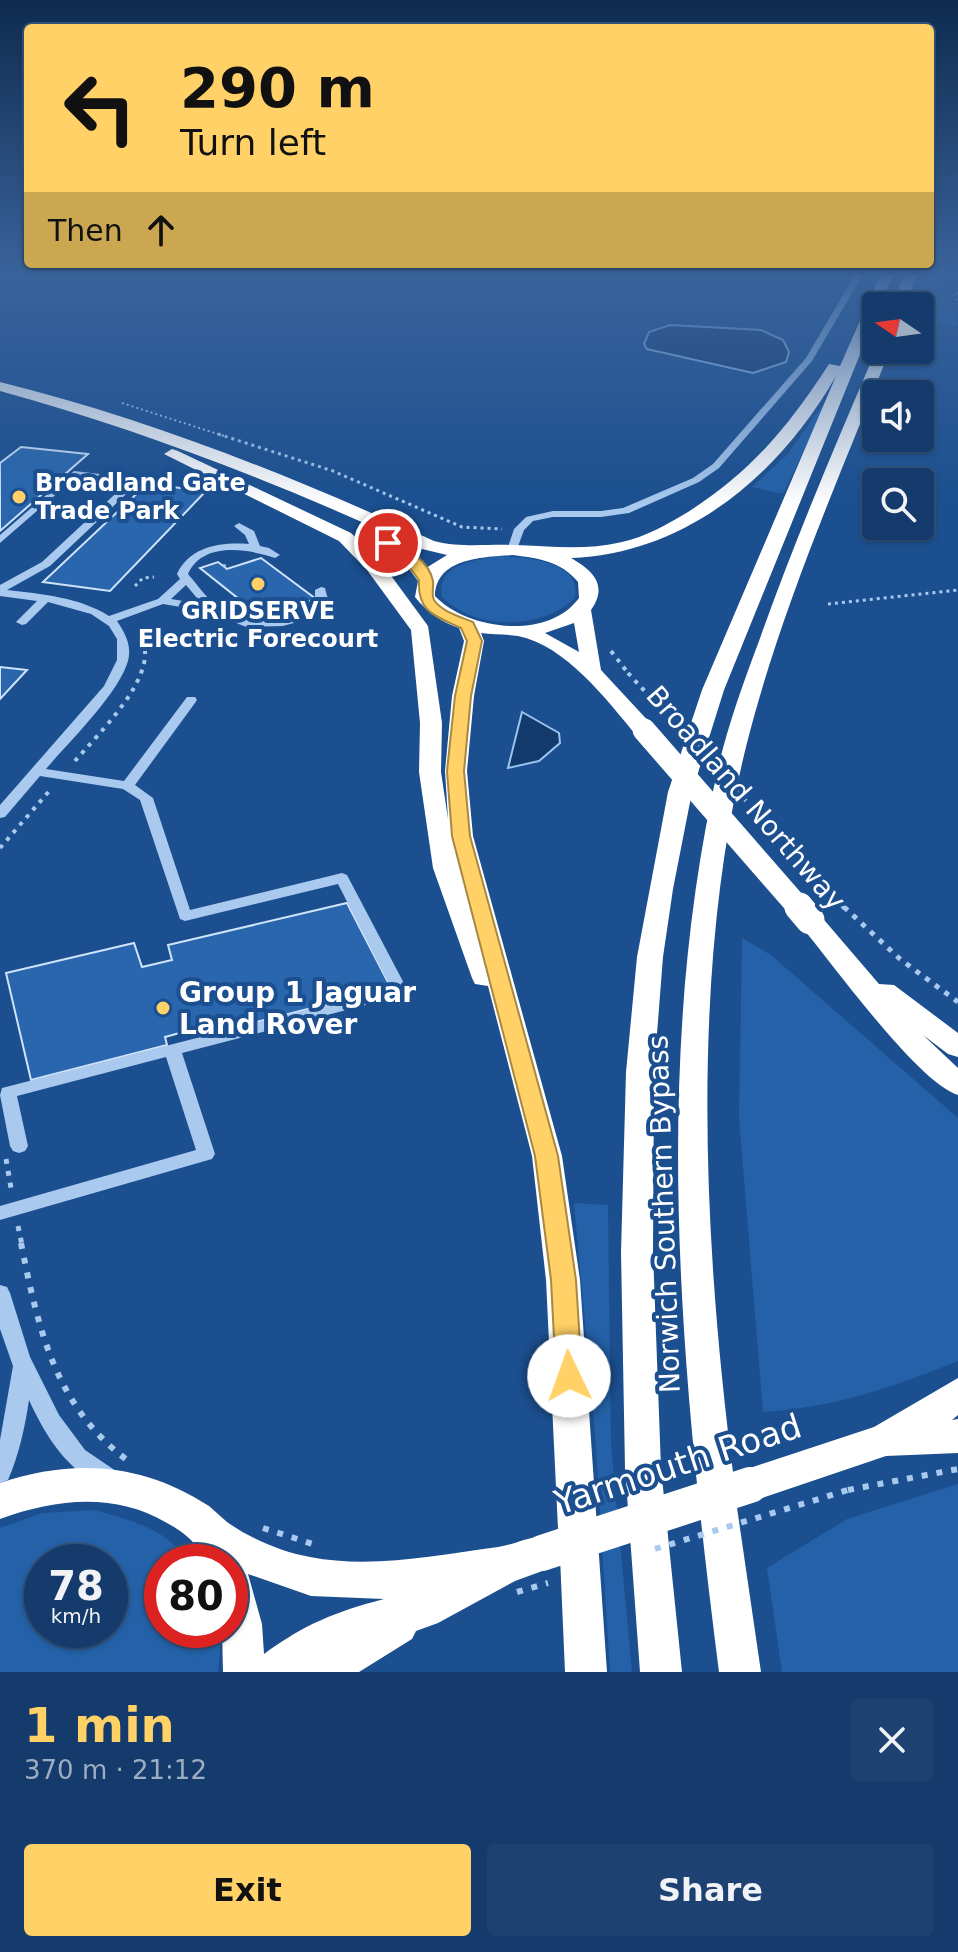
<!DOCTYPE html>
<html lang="en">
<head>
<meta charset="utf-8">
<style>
	body { margin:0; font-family:"DejaVu Sans",sans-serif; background:#1d4271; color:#f1f3f6; height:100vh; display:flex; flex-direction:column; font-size:30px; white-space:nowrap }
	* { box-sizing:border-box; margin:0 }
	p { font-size:26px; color:#9dadc1 }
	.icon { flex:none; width:44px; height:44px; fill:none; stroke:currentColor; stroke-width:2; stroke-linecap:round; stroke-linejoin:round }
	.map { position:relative; height:1672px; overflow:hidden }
	.drawer { display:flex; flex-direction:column; background:#143b6b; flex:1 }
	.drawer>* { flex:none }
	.banner { position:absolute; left:24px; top:24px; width:910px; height:244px; border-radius:8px; box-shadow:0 2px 6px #0004,0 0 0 2px #33557e; background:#ffd166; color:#111; overflow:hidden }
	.needle { width:52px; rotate:283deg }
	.fabs { position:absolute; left:862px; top:292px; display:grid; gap:16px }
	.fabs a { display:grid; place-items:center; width:72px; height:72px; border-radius:8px; background:#143b6b; box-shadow:0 2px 6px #0004,0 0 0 2px #33557e; font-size:40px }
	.speed { position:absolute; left:24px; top:1544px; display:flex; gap:16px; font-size:40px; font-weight:700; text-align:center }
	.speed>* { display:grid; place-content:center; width:104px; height:104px; border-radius:50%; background:#143b6b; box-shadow:0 2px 6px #0004,0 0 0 2px #33557e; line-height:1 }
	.speed small { font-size:20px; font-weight:400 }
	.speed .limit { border:12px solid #d22; background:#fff; color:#111 }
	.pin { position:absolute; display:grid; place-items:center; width:68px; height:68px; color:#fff; margin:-34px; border:4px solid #fff; border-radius:50%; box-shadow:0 2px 8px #0007 }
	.me { position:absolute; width:88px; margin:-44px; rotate:357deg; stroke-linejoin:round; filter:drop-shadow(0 0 6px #0008) }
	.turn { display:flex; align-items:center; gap:28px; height:168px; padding:0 24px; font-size:36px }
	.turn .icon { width:104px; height:104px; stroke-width:2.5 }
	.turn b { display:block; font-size:56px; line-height:68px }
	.then { display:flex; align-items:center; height:76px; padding:0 24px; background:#0003; gap:16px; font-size:30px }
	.round { display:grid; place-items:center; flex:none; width:84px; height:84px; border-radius:8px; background:#1d4271 }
	.headline { display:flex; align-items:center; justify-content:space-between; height:136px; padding:0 24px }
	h1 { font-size:48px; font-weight:700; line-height:60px; color:#ffd166 }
	.primary-button { display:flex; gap:16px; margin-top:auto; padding:16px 24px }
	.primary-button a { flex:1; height:92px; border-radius:8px; background:#ffd166; color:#111; font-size:32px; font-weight:700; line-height:92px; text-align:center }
	.primary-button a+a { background:#1d4271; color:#f1f3f6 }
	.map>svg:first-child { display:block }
	.green { fill:#2461a8; fill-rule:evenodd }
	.water { fill:#123a6d; stroke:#9cc4f0; stroke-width:2 }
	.building { fill:#2a66ad; stroke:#cfe3fa; stroke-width:2 }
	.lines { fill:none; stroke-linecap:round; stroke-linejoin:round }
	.path-far4 { stroke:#a9c9ee; stroke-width:2; stroke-dasharray:2 3; stroke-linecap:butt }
	.path-far3 { stroke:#a9c9ee; stroke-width:3; stroke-dasharray:3 4; stroke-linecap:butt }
	.path-far2 { stroke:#a9c9ee; stroke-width:4; stroke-dasharray:4 6; stroke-linecap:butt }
	.path-far1 { stroke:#a9c9ee; stroke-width:5; stroke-dasharray:5 7; stroke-linecap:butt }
	.path { stroke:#a9c9ee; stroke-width:6; stroke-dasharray:6 9; stroke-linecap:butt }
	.minor { fill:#a9c9ee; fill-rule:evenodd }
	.highway { fill:#fff; fill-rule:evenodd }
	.path-bridge-far1 { stroke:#a9c9ee; stroke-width:4; stroke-dasharray:4 6; stroke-linecap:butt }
	.path-bridge { stroke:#a9c9ee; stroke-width:6; stroke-dasharray:6 9; stroke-linecap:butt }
	.highway-bridge-far2 { stroke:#fff; stroke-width:23 }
	.highway-bridge-far1 { stroke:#fff; stroke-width:29 }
	.highway-bridge { stroke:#fff; stroke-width:36 }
	.route { fill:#ffd166; stroke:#a68842; stroke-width:2 }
	.poi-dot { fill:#ffd166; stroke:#1b4f8f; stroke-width:3 }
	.labels { text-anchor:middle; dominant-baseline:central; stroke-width:8; stroke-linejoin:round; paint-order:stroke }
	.far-poi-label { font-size:24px; font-weight:bold; fill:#fff; stroke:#1b4f8f; text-anchor:start }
	.street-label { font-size:28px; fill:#fff; stroke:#1b4f8f }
	.poi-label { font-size:28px; font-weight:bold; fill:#fff; stroke:#1b4f8f; text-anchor:start }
	.near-street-label { font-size:34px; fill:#fff; stroke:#1b4f8f }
</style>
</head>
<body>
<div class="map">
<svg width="958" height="1672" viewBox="0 0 958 1672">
	<rect width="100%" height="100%" fill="#1b4f8f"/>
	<g class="green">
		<path d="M 927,271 L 945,271 L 948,274 L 944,288 L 958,325 L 938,325 L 920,348 L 920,306 L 917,306 Z"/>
		<path d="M 821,407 L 824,408 L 783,494 L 752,487 L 787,455 Z"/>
		<path d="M 498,556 C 524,557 583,560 575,598 C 541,631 474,630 442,597 C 435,565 474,560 498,556 Z"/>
		<path d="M 742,938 L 771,955 L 958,1118 L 958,1361 C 891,1388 836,1407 763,1412 L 739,1118 Z"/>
		<path d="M 574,1203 L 608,1205 L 611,1444 L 632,1672 L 610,1672 L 595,1433 Z"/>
		<path d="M 958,1484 L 958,1672 L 782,1672 L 767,1568 L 847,1519 Z"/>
		<path d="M 94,1510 C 131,1520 167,1529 189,1562 L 162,1562 L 162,1630 L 218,1630 L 221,1640 L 218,1672 L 0,1672 L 0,1528 L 42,1513 ZM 110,1562 L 110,1630 L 42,1630 L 42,1562 Z"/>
	</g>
	<g class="water">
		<path d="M 670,325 L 761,330 L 783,340 L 789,352 L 786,362 L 753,373 L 647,349 L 644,344 L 649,332 Z"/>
		<path d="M 522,712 L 559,733 L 560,743 L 539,761 L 508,768 Z"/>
	</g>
	<g class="building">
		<path d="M 21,447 L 88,454 L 0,531 L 0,463 Z"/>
		<path d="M 147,484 L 206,491 L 110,591 L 43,582 Z"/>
		<path d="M 261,558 L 316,599 L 281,611 L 288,616 L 269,623 L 200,568 L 218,562 L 227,569 Z"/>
		<path d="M 0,667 L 27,670 L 0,699 Z"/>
		<path d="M 347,903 L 391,988 L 201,1036 L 198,1028 L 165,1037 L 167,1045 L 31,1080 L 6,973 L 134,943 L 142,967 L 172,960 L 168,945 Z"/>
	</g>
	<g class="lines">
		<g class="path-far4">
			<path d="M 958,293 L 954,293 L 958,304"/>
			<path d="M 122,403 L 224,436"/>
		</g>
		<g class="path-far3">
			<path d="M 218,434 L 333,471 L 462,527 L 502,529"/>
			<path d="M 223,565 L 229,568"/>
			<path d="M 135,586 L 143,578 L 154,577"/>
			<path d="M 828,604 L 958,590"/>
			<path d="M 139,635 L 144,644"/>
		</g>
		<g class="path-far2">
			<path d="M 611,651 L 628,673"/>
			<path d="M 75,761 C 97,735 157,678 143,642"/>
			<path d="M 0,848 L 51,789"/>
			<path d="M 815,876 L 845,909"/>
		</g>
		<g class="path-far1">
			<path d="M 844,907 L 900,959 L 958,1002"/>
			<path d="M 6,1159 L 12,1194"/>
			<path d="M 18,1226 L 22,1245"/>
		</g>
		<g class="path">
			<path d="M 21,1243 C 38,1328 55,1406 127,1460"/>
			<path d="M 848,1490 L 958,1469"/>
			<path d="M 263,1528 L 319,1546"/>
		</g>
		<g class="minor">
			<path d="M 857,271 L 865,271 L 812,361 L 719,468 L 699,482 L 629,513 L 601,517 L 553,517 L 533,521 L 524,530 L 516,552 L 508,552 L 507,550 L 514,529 L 526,517 L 553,511 L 601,511 L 623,508 L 693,478 L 713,464 L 806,358 Z"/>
			<path d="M 74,471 L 135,478 L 140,481 L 50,566 L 7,590 C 41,594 79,597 109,616 L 158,599 L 180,579 L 177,574 C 190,546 221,542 249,544 L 245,535 L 234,526 L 239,523 L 254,531 L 260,546 L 269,548 L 280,555 L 275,558 C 248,549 203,541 188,574 C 197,584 206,598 217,606 C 247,629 293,623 323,605 L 315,597 L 315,590 L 321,587 L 325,588 L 327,596 L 336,605 L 319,616 L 283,626 L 246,627 L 210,612 L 163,604 L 117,621 C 125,633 132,645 128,661 C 119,693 69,742 46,769 L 124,781 L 187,697 L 195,697 L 197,700 L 195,703 L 135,785 L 153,798 L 190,910 L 342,873 L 347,875 L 408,991 L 406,995 L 400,996 L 182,1053 L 215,1154 L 212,1159 L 0,1220 L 0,1206 L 196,1150 L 166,1057 L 17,1096 L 28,1146 L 25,1151 L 19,1153 L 13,1151 L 10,1146 L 0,1095 L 2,1088 L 391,988 L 338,884 L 185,921 L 180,919 L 140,800 L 123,789 L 40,776 L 5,817 L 0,818 L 0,805 L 104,686 L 117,660 L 117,639 L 109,626 L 91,614 L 48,602 L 26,624 L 22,625 L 16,622 L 37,601 L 0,596 L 0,585 L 42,562 L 127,483 L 76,477 L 0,543 L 0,535 ZM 186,585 L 202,604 L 171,599 Z"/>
			<path d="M 0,1285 L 7,1287 L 10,1293 L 30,1357 L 59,1415 L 85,1450 L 116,1471 L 119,1478 L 116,1485 L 108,1488 C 68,1473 46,1437 29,1400 C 25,1427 19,1455 8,1480 L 0,1483 L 0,1440 L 13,1366 L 0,1329 Z"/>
		</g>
		<g class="highway">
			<path d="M 882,271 L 894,271 L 880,306 L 876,306 L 876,315 L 724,690 L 692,792 L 673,889 L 663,957 L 654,1072 L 653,1252 L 661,1468 L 682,1672 L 640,1672 L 625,1468 L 621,1252 L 626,1072 L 637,957 L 668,792 L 702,690 L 836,376 C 781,473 687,554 571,558 C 594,571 608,586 591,610 L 601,670 L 652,725 L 655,730 L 652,735 L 636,735 C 607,700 565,645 518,636 C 507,634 493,635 481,633 L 484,641 L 474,696 L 467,771 L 473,836 L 562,1156 L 580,1280 L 607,1672 L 565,1672 L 560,1557 L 556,1566 L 515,1581 L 438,1623 L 416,1631 L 412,1639 L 359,1672 L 223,1672 L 222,1630 L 230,1630 L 230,1562 L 204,1562 C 197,1542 185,1533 167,1523 C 114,1492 56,1499 0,1519 L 0,1483 C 73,1458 143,1463 209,1506 C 215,1511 221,1517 227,1522 C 251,1539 282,1552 310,1557 C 372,1569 437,1555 498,1547 C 519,1544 535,1531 556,1540 L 559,1549 L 546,1280 L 532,1156 L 488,986 L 475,984 L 472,978 L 433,868 L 419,772 L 420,723 L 411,630 L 367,570 L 339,541 L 164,454 L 172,449 L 178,451 L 351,533 L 381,562 L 428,626 L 442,723 L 441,772 L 448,819 L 445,771 L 452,696 L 464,641 L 459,628 C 441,622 427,612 415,597 L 418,581 L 401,558 L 365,536 L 374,531 C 396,536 413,550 426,568 L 447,555 L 422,549 C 285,486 146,431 0,391 L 0,382 C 150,419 294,477 434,541 C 462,548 485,544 513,545 C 549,546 585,551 622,542 C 645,537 668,524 688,512 C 752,471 788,427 829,364 L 840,366 ZM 512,555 C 537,558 561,561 578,582 L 579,598 C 548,641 467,630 435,596 C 436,558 482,557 512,555 ZM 574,623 L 579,652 L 545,633 ZM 248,1574 L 311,1596 L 384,1599 C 335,1612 305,1624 264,1654 L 262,1624 Z"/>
			<path d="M 905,271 L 917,271 L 907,306 L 893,306 Z"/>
			<path d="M 876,350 L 890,350 C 838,480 780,611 746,747 C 689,974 704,1250 734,1480 L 737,1473 L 750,1468 L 874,1427 L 958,1378 L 958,1415 L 952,1420 L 958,1419 L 958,1453 L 886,1456 L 750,1502 L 735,1494 L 761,1672 L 719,1672 C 681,1372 650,1062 719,764 C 729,722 744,681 759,641 C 794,542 835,446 876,350 Z"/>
			<path d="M 810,912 L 819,914 L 879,984 L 894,985 L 958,1033 L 958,1057 L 948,1054 L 923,1035 L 958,1068 L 958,1095 C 918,1083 832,963 801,926 L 797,920 L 801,914 Z"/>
		</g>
		<path class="path-bridge-far1" d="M 628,673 L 815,876"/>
		<g class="path-bridge">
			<path d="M 655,1549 L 848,1490"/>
			<path d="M 517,1592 L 548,1583"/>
		</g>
		<path class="highway-bridge-far2" d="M 644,730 L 800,909"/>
		<path class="highway-bridge-far1" d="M 799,907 L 810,920"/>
		<path class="highway-bridge" d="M 542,1553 L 750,1485"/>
	</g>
	<linearGradient id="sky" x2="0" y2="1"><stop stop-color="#0f2b4f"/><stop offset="0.54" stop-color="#39639b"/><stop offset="1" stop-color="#39639b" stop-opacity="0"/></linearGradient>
	<rect width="958" height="505" fill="url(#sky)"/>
	<path class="route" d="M 388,539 C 405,544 430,563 433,581 C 434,588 431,594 434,600 C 442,612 461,617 473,622 L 482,641 L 471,696 L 464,771 L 470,836 L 558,1156 L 576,1280 L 582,1376 L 578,1384 L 569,1387 L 559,1384 L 556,1376 L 551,1280 L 535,1156 L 452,836 L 447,771 L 455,696 L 467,641 L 461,628 C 435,616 417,612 419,580 L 402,557 L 383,546 L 381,543 Z"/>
	<g class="poi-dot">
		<circle cx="19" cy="497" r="8"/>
		<circle cx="258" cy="584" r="8"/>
		<circle cx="163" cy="1008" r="8"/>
	</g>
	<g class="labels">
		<g class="far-poi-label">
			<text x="35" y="483">Broadland Gate<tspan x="35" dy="28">Trade Park</tspan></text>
			<text x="258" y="611" text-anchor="middle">GRIDSERVE<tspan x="258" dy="28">Electric Forecourt</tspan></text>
		</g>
		<g class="street-label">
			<text transform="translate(746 798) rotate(49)">Broadland Northway</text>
			<text transform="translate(664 1214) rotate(-92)">Norwich Southern Bypass</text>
		</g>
		<g class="poi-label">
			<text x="179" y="992">Group 1 Jaguar<tspan x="179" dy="32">Land Rover</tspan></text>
		</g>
		<g class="near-street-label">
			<text transform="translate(678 1464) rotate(-18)">Yarmouth Road</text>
		</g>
	</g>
</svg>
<div class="fabs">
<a><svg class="needle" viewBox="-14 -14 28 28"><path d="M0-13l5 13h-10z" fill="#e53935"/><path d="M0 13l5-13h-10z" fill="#9dadc1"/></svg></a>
<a><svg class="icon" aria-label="sound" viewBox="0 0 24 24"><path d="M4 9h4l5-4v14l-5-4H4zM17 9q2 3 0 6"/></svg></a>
<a><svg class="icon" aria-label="search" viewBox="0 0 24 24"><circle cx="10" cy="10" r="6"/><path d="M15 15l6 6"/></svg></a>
</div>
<div class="speed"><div>78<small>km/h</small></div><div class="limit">80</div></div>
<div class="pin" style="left:388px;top:543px;background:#d93025"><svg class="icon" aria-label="arrive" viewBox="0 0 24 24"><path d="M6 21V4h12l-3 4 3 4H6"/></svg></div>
<svg class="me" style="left:569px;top:1376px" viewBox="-20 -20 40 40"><circle r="19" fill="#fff"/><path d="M0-13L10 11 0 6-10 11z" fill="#ffd166"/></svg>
<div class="banner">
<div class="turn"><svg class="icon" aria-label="left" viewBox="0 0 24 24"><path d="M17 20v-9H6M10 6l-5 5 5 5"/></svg><div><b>290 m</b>Turn left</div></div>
<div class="then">Then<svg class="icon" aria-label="ahead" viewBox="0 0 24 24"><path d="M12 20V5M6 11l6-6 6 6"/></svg></div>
</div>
</div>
<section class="drawer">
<div class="headline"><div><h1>1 min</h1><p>370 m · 21:12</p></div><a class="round"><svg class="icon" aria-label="close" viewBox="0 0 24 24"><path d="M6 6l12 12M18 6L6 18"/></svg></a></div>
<div class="primary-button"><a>Exit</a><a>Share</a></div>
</section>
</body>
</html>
